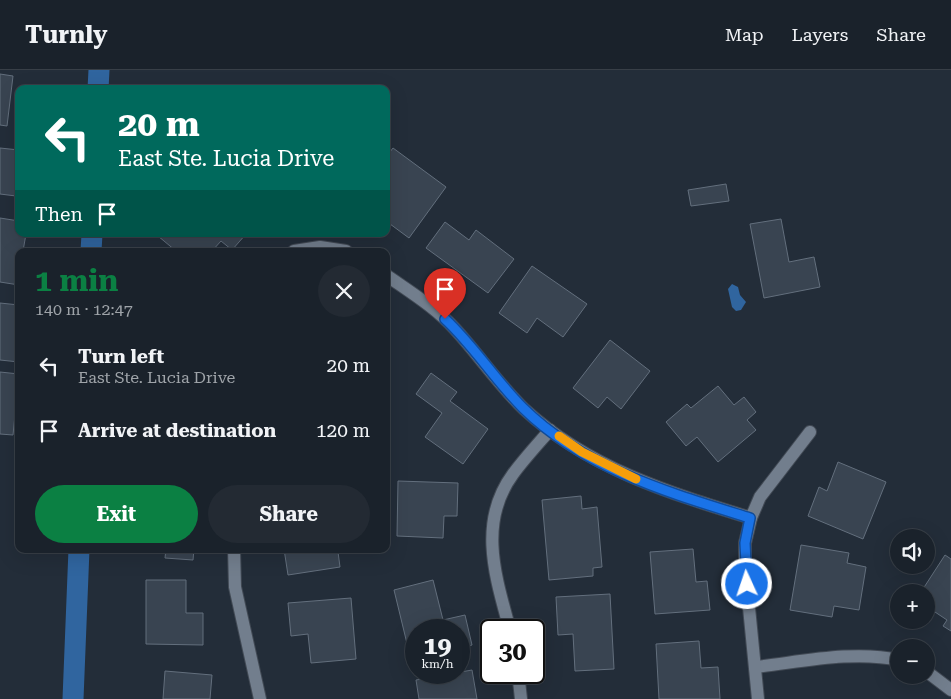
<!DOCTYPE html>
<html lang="en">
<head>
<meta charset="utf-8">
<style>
	body { margin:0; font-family:"Roboto Serif",serif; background:#232a33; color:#f1f3f6; height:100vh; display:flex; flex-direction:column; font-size:19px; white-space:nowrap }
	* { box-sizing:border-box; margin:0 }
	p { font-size:16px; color:#9fa4a9 }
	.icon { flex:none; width:28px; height:28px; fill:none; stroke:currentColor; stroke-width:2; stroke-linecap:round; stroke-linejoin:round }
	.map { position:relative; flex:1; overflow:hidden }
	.panel { position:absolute; left:15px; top:178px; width:375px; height:305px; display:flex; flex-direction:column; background:#1a222b; border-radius:10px; box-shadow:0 5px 20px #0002,0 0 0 1px #383f47 }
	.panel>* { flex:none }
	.guide { position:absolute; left:15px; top:15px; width:375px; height:152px; border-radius:10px; box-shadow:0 5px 20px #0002,0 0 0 1px #383f47; background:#00695c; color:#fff; overflow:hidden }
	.tools { position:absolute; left:890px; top:459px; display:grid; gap:10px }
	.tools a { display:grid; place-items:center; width:45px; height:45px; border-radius:50%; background:#1a222b; box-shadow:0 5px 20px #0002,0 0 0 1px #383f47; font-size:25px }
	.speed { position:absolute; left:405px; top:549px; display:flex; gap:10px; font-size:25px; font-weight:700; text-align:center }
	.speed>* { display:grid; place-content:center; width:65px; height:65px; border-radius:50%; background:#1a222b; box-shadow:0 5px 20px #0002,0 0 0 1px #383f47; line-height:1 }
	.speed small { font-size:12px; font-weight:400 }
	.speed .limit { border:2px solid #111; border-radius:8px; background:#fff; color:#111 }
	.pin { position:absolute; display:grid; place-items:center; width:42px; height:42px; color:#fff; margin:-51px -21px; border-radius:50% 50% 50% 0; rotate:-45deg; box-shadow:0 0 5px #0007 }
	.pin .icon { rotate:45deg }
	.me { position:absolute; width:55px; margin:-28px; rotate:357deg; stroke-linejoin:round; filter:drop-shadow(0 0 4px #0008) }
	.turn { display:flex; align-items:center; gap:18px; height:105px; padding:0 20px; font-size:22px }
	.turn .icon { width:65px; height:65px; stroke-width:2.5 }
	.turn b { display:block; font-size:35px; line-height:42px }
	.then { display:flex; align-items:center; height:48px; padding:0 20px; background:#0003; gap:10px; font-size:19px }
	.round { display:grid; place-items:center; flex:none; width:52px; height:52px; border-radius:26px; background:#232a33 }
	.summary { display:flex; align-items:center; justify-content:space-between; height:85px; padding:0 20px }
	h1 { font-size:30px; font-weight:700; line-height:38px; color:#0b8043 }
	.primary-button { display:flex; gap:10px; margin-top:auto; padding:10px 20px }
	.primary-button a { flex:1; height:58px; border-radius:30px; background:#0b8043; color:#fff; font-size:20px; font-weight:700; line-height:58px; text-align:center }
	.primary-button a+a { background:#232a33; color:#f1f3f6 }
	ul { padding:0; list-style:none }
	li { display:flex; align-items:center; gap:15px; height:65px; padding:0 20px }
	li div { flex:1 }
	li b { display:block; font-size:19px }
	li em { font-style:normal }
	header { display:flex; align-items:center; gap:30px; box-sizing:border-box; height:70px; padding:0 25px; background:#1a222b; border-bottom:1px solid #383f47 }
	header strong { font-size:24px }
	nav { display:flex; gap:28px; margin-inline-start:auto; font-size:18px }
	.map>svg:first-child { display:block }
	.water { fill:#30659f }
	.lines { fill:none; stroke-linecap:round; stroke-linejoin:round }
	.canal { stroke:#30659f; stroke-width:21 }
	.building { fill:#394451; stroke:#636f7d }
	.minor-casing { stroke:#424a55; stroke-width:14 }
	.minor { stroke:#727e8d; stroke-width:12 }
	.route-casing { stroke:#114b97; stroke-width:12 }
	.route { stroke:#1a73e8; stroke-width:9 }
	.slow { stroke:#f59e0b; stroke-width:9 }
</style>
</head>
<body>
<header>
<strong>Turnly</strong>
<nav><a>Map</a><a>Layers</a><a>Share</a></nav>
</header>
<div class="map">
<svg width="951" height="629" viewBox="0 0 951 629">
	<rect width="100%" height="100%" fill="#232d39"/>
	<path class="water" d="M 732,214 L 738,217 L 740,225 L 746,232 L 741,240 L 736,241 L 732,237 L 728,219 Z"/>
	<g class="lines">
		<g class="canal">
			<path d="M 98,19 L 99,0"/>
			<path d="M 91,181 L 92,164"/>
			<path d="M 73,629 L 79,479"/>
		</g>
	</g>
	<g class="building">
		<path d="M 0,4 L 13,6 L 7,56 L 0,55 Z"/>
		<path d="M 0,78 L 19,80 L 16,126 L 0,124 Z"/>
		<path d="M 393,78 L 446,117 L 409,168 L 386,151 L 386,142 L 390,137 L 386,134 L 386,87 Z"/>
		<path d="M 726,114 L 729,131 L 691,136 L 688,120 Z"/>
		<path d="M 0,148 L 19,151 L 19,164 L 26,164 L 23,181 L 19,181 L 19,215 L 0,212 Z"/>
		<path d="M 781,149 L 789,192 L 814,187 L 820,217 L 764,228 L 750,154 Z"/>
		<path d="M 445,152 L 469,170 L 476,160 L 514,189 L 488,223 L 426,178 Z"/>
		<path d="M 160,164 L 246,164 L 232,180 L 221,171 L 212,181 L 176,181 L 158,166 Z"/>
		<path d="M 532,196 L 587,234 L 563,267 L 537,248 L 527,263 L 499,243 Z"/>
		<path d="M 0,233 L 19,235 L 19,292 L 0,290 Z"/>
		<path d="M 610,270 L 650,301 L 621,339 L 607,327 L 598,338 L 573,318 Z"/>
		<path d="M 0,302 L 19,304 L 13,365 L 0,364 Z"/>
		<path d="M 431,303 L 457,322 L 450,331 L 488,359 L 463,394 L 425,367 L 442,343 L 416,324 Z"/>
		<path d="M 718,316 L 734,335 L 744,327 L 756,342 L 747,350 L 756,360 L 718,392 L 697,367 L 686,376 L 666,352 L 687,334 L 691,338 Z"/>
		<path d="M 838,392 L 886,412 L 863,469 L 808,446 L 819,417 L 827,421 Z"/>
		<path d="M 398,411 L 458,413 L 457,446 L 444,446 L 443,468 L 397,466 Z"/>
		<path d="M 581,426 L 582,439 L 597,437 L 602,497 L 593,498 L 593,506 L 549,510 L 542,430 Z"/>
		<path d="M 801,475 L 849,483 L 847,493 L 866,497 L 859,540 L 834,536 L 832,547 L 790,540 Z"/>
		<path d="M 166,479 L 194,479 L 193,490 L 165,488 Z"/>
		<path d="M 284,479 L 355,479 L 338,482 L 340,497 L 288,505 Z"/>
		<path d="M 693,479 L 696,512 L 707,511 L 710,540 L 655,544 L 650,482 Z"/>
		<path d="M 945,485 L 951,489 L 951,561 L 943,556 L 947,550 L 926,536 L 926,522 L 921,522 Z"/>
		<path d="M 146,510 L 186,510 L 186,543 L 203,543 L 203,575 L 146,574 Z"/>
		<path d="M 433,510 L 443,550 L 465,545 L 472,575 L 459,579 L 459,560 L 416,560 L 416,589 L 411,590 L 394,520 Z"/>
		<path d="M 610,524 L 614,599 L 575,601 L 573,564 L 558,565 L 556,527 Z"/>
		<path d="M 351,528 L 356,589 L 311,593 L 308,564 L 291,566 L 288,533 Z"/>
		<path d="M 699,571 L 701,598 L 718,597 L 720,629 L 659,629 L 656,574 Z"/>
		<path d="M 472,600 L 477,629 L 419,629 L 416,610 Z"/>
		<path d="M 165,601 L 212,605 L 210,629 L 163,629 Z"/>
	</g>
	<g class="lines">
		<g class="minor-casing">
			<g id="minor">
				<path d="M 294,181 L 320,177 L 346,181"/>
				<path d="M 386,205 C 410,222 435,237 455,259 C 478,284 499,315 524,339 C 588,398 669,423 751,448"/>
				<path d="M 234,479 L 235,517 L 260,629"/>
				<path d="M 510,560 C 496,508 477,453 513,404 C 524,389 537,375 550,360"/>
				<path d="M 755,597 C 801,592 853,580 899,590"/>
				<path d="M 926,601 L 951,620"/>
				<path d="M 518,602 L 521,629"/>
				<path d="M 758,629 L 745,497 L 745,473 L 751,448 L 760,427 L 810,362"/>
			</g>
		</g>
		<use href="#minor" class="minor"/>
	</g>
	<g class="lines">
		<g class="route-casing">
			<path id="route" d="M 445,249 C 474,276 495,310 523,338 C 585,399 670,423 750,448 L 745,473 L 747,514"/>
		</g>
		<use href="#route" class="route"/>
		<path class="slow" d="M 559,366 L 582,382 L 636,409"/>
	</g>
</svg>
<div class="tools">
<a><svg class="icon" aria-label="sound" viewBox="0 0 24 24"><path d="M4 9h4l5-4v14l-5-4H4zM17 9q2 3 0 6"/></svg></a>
<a>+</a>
<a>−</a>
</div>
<div class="speed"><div>19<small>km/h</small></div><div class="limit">30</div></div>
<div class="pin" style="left:445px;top:249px;background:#d93025"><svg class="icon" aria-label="arrive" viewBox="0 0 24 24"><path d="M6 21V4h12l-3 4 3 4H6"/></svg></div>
<svg class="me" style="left:747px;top:514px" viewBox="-20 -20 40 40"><circle r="17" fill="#1a73e8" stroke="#fff" stroke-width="3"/><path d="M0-11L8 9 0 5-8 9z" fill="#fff"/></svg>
<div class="guide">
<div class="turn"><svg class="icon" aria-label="left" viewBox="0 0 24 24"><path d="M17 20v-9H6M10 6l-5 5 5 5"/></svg><div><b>20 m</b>East Ste. Lucia Drive</div></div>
<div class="then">Then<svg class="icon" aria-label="arrive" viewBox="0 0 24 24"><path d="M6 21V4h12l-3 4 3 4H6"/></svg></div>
</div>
<section class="panel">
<div class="summary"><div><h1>1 min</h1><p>140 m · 12:47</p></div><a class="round"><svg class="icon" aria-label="close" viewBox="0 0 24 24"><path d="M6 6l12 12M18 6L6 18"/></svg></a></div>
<ul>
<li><svg class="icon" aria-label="left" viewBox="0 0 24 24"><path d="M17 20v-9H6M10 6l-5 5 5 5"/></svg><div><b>Turn left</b><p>East Ste. Lucia Drive</p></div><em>20 m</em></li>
<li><svg class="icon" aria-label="arrive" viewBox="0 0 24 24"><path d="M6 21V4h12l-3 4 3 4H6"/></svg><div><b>Arrive at destination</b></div><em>120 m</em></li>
</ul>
<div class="primary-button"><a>Exit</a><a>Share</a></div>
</section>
</div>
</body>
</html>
